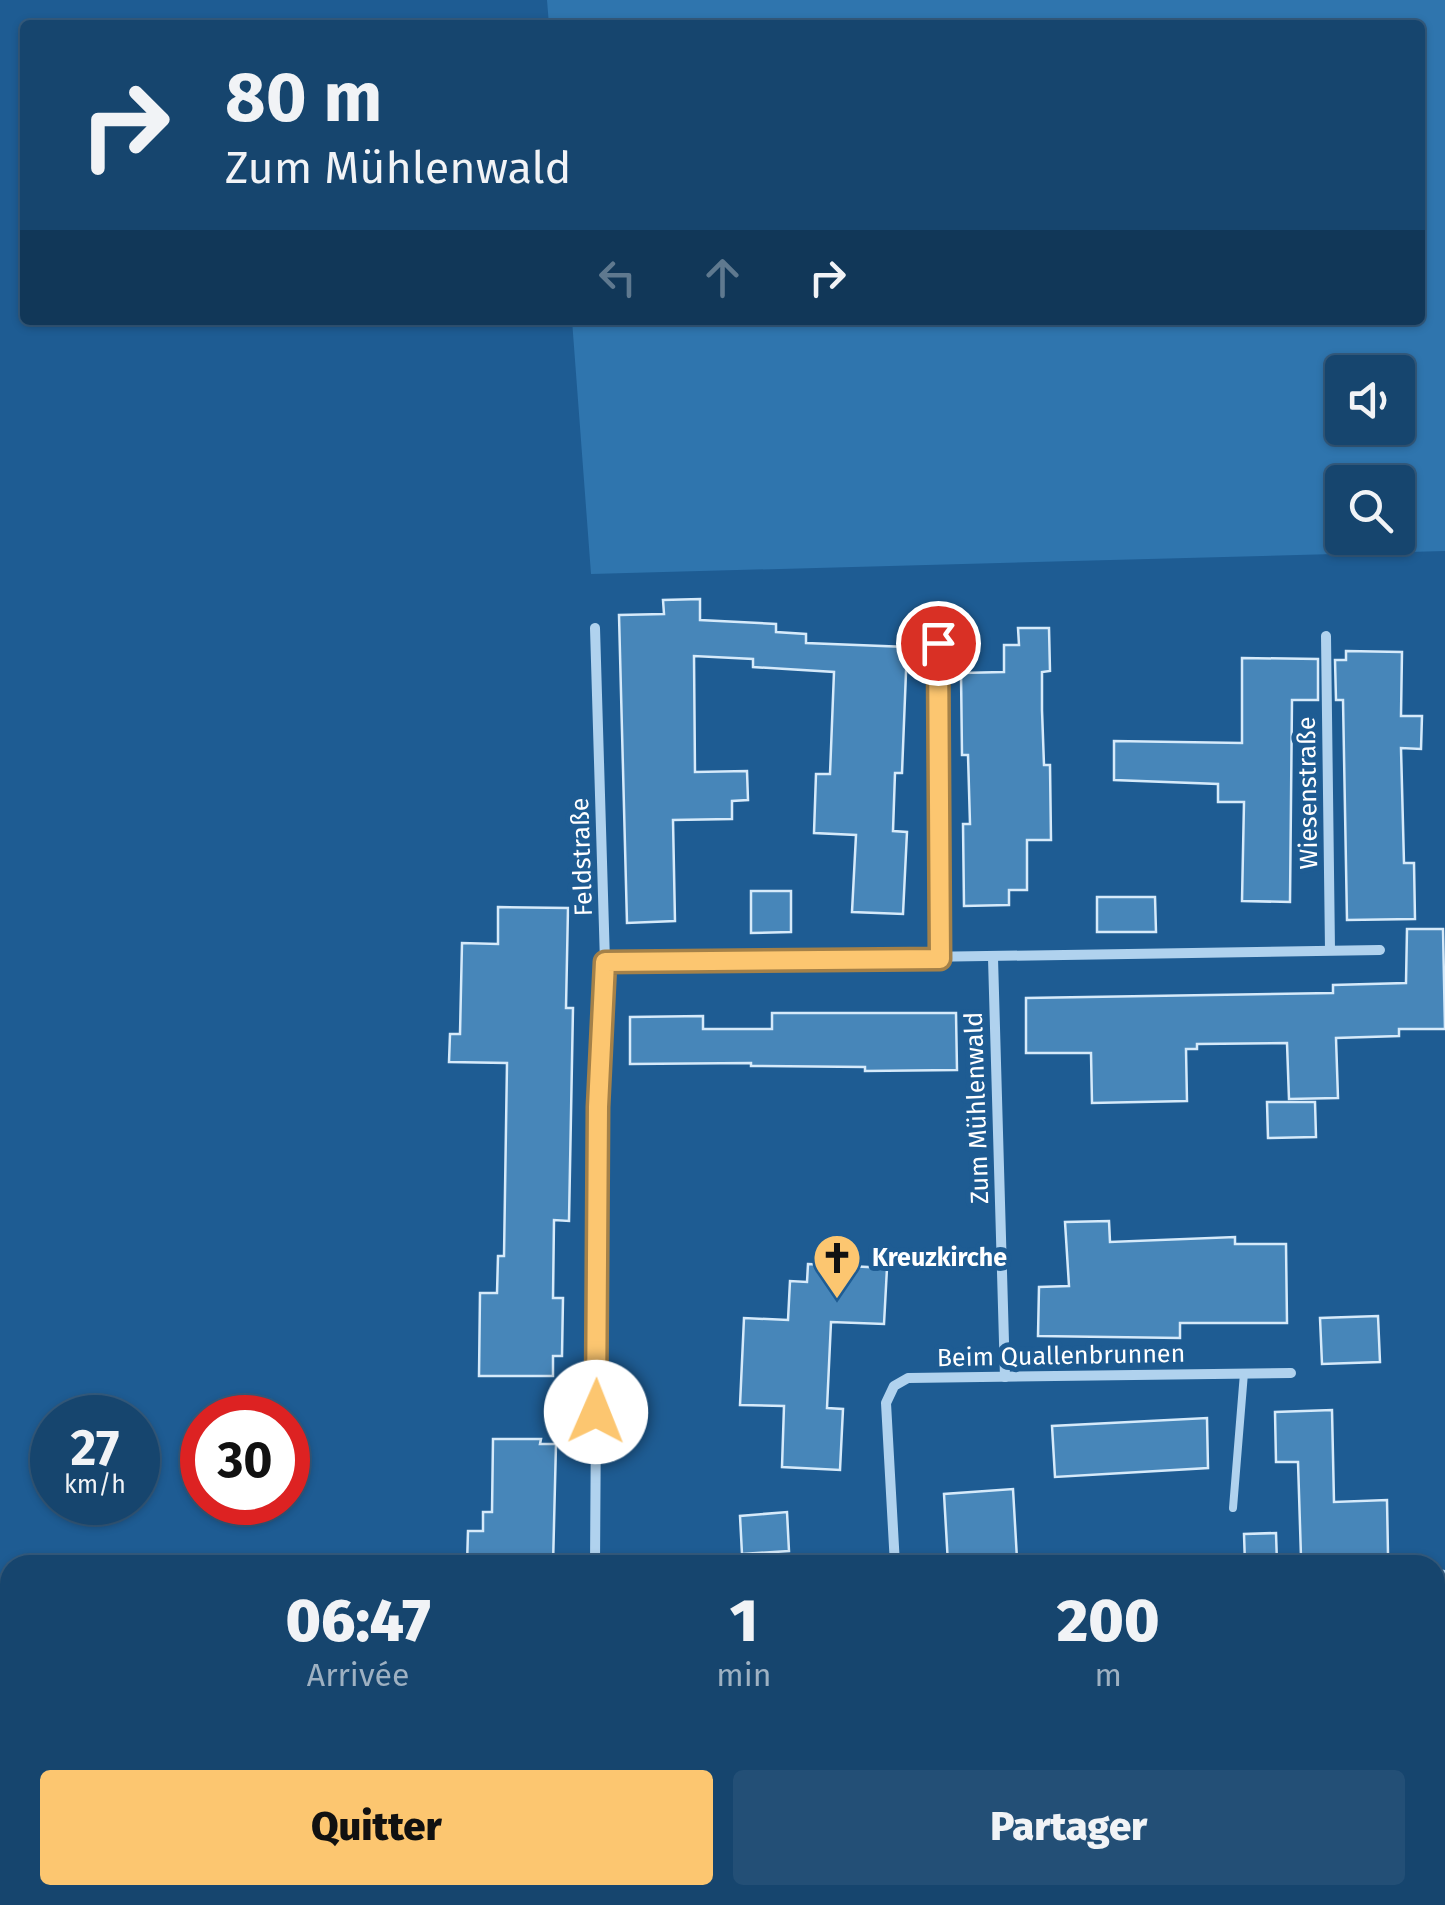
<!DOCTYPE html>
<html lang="fr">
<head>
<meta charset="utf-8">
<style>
	body { margin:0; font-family:"Fira Sans",sans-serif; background:#234f76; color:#f1f3f6; height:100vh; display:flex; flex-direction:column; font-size:38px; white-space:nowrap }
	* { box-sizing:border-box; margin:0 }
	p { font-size:32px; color:#9eb1c2 }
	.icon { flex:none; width:55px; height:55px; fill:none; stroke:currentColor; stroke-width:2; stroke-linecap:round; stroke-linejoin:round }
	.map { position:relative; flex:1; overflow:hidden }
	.panel { position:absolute; left:0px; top:1555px; width:1445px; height:350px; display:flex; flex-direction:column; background:#16456e; border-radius:30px 30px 0 0; box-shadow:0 2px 8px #0004,0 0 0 2px #355d81 }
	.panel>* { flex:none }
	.banner { position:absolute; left:20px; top:20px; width:1405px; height:305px; border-radius:10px; box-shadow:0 2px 8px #0004,0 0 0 2px #355d81; background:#16456e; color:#f1f3f6; overflow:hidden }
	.buttons { position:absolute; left:1325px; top:355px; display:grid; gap:20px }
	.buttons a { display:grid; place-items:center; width:90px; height:90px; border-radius:10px; background:#16456e; box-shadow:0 2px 8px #0004,0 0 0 2px #355d81; font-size:50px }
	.speed { position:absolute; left:30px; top:1395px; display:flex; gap:20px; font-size:50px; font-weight:700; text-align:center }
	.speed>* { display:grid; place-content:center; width:130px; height:130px; border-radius:50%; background:#16456e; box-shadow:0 2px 8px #0004,0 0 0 2px #355d81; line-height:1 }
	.speed small { font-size:25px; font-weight:400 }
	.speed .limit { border:15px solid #d22; background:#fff; color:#111 }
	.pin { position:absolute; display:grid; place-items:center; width:85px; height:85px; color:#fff; margin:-42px; border:5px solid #fff; border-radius:50%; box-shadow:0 2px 10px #0007 }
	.me { position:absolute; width:110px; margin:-55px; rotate:1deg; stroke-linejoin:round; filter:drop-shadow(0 0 8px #0008) }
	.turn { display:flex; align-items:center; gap:35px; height:210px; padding:0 40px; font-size:45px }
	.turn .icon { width:130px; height:130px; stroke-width:2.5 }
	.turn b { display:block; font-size:70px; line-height:85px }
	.lanes { display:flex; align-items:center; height:95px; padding:0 40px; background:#0003; justify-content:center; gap:50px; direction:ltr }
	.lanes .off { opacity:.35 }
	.eta { display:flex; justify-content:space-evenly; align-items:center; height:170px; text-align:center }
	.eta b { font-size:60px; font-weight:800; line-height:70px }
	.button { display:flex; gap:20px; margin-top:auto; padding:20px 40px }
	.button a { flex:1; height:115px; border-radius:10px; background:#fcc670; color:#111; font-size:40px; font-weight:800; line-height:115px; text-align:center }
	.button a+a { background:#234f76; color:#f1f3f6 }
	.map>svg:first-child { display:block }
	.green { fill:#2f75ae; fill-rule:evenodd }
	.building { fill:#4786b9; stroke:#d6eafa; stroke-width:2.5 }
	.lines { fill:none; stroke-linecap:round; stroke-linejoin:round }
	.lane { stroke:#b0d2ee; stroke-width:8 }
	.street { stroke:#b0d2ee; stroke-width:10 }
	.route-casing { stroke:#a48149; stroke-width:25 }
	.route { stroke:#fcc670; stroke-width:18 }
	.labels { text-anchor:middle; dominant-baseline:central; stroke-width:10; stroke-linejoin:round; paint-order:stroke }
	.street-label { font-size:25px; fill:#fff; stroke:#1e5c93 }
	.poi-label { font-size:25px; font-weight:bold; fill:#fff; stroke:#1e5c93; text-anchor:start }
</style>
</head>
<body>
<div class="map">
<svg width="1445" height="1905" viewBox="0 0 1445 1905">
	<rect width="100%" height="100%" fill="#1e5c93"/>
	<path class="green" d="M 547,0 L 1445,0 L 1445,551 L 591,574 L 572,320 L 1420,320 L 1420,25 L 549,25 ZM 1342,372 L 1398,372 L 1398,428 L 1342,428 ZM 1342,482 L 1398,482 L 1398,538 L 1342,538 Z"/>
	<g class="building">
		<path d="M 700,599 L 700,620 L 776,624 L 776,632 L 806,634 L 806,643 L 907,647 L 902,773 L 895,773 L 893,831 L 907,832 L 903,914 L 852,912 L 856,835 L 814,833 L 816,774 L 830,774 L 834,672 L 753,667 L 753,659 L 694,656 L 695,772 L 747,771 L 748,800 L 732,801 L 732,819 L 673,820 L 675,921 L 627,923 L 619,615 L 664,614 L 663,600 Z"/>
		<path d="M 1018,628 L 1049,628 L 1050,671 L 1042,672 L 1042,710 L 1044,765 L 1050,765 L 1051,840 L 1027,840 L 1027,890 L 1009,890 L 1009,905 L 964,906 L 963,824 L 970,824 L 968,755 L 962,755 L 961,673 L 1004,672 L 1004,645 L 1019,645 Z"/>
		<path d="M 1346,651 L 1402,652 L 1401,716 L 1422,716 L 1421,749 L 1401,748 L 1404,863 L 1414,863 L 1415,919 L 1347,920 L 1343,700 L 1336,700 L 1335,660 L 1346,660 Z"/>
		<path d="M 1242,658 L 1318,659 L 1318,700 L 1292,700 L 1290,902 L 1242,901 L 1244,802 L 1218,802 L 1218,784 L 1114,780 L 1114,741 L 1242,743 Z"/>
		<path d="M 751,891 L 791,891 L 791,932 L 751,933 Z"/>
		<path d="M 1097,897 L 1155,897 L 1156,932 L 1097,932 Z"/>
		<path d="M 498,907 L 568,908 L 566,1008 L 573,1008 L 569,1221 L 554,1220 L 553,1298 L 563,1298 L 562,1356 L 553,1356 L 553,1376 L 479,1376 L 480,1293 L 497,1293 L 498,1256 L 504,1256 L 507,1063 L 449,1062 L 450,1034 L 460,1034 L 462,943 L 498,944 Z"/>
		<path d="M 1407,929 L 1443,929 L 1445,1029 L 1399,1029 L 1399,1036 L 1336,1038 L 1338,1098 L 1289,1099 L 1287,1043 L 1197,1044 L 1197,1049 L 1186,1049 L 1187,1101 L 1092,1103 L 1091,1053 L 1026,1053 L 1026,998 L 1333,993 L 1333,985 L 1406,983 Z"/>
		<path d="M 772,1013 L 956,1013 L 957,1070 L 865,1071 L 865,1067 L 751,1066 L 751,1063 L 630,1064 L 630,1017 L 703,1016 L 703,1029 L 772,1029 Z"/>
		<path d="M 1267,1102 L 1315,1102 L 1316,1137 L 1268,1138 Z"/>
		<path d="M 1109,1221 L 1110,1242 L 1235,1237 L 1235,1244 L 1286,1244 L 1287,1323 L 1180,1323 L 1180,1338 L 1038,1336 L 1039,1287 L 1069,1286 L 1065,1222 Z"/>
		<path d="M 808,1264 L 887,1268 L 884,1324 L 831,1322 L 827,1408 L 843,1409 L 840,1470 L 782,1467 L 784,1406 L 740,1405 L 744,1318 L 788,1320 L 790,1281 L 807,1282 Z"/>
		<path d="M 1378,1316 L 1380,1362 L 1322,1364 L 1320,1318 Z"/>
		<path d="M 1332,1410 L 1334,1502 L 1387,1500 L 1388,1554 L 1301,1557 L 1298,1462 L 1276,1462 L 1275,1412 Z"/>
		<path d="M 1207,1418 L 1208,1468 L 1055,1477 L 1052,1426 Z"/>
		<path d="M 493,1439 L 541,1439 L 540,1444 L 556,1444 L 553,1565 L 467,1565 L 468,1531 L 483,1531 L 483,1512 L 492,1512 Z"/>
		<path d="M 1013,1489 L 1017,1559 L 948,1564 L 944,1494 Z"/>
		<path d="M 787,1512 L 789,1551 L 742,1554 L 740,1516 Z"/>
		<path d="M 1276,1533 L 1277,1563 L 1245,1564 L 1244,1534 Z"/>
	</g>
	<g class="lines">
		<g class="lane">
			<path d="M 1233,1508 L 1244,1373"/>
			<path d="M 1435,1572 L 1445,1574"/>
		</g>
		<g class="street">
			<path d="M 1326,636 L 1330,950"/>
			<path d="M 938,643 L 940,959"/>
			<path d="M 993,958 L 1005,1377"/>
			<path d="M 605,962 L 1380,950"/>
			<path d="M 595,1565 L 598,1107 L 605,962 L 595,628"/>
			<path d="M 895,1565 L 886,1403 L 894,1386 L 908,1378 L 1291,1373"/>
			<path d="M 918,1895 L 919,1905"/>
		</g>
	</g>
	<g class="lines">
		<g class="route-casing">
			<path id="route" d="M 596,1412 L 598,1107 L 605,962 L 940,959 L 938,643"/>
		</g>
		<use href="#route" class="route"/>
	</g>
	<defs>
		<g id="church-pin" transform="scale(2.5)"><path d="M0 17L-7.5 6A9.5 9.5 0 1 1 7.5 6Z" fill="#fcc670" stroke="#1e5c93"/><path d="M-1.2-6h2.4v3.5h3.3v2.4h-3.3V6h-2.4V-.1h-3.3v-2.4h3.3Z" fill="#111"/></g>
	</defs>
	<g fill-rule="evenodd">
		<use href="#church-pin" x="837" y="1258"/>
	</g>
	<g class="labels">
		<g class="street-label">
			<text transform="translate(1308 793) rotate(-91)">Wiesenstraße</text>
			<text transform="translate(582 857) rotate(-92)">Feldstraße</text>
			<text transform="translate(977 1108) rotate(-92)">Zum Mühlenwald</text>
			<text transform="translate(1061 1356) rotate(-1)">Beim Quallenbrunnen</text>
		</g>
		<g class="poi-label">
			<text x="872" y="1258">Kreuzkirche</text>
		</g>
	</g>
</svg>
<div class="buttons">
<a><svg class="icon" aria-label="sound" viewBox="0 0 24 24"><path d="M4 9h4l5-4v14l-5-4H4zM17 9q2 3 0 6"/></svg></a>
<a><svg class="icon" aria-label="search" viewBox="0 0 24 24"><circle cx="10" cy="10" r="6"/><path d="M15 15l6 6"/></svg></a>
</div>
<div class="speed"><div>27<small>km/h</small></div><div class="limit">30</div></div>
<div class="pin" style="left:938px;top:643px;background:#d93025"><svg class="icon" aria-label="arrive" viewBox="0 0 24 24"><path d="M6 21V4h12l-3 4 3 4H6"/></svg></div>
<svg class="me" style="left:596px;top:1412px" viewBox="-20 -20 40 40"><circle r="19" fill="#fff"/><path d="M0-13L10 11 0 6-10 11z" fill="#fcc670"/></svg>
<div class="banner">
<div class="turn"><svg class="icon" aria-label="right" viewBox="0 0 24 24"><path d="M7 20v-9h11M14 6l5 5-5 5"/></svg><div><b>80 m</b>Zum Mühlenwald</div></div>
<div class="lanes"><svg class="icon off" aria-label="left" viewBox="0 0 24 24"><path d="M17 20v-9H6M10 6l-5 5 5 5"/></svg><svg class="icon off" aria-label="ahead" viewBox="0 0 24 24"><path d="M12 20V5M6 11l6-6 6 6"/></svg><svg class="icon" aria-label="right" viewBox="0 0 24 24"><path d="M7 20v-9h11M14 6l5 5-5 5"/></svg></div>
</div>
<section class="panel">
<div class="eta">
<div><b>06:47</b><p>Arrivée</p></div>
<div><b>1</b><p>min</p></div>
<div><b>200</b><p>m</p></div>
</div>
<div class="button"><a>Quitter</a><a>Partager</a></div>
</section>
</div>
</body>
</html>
